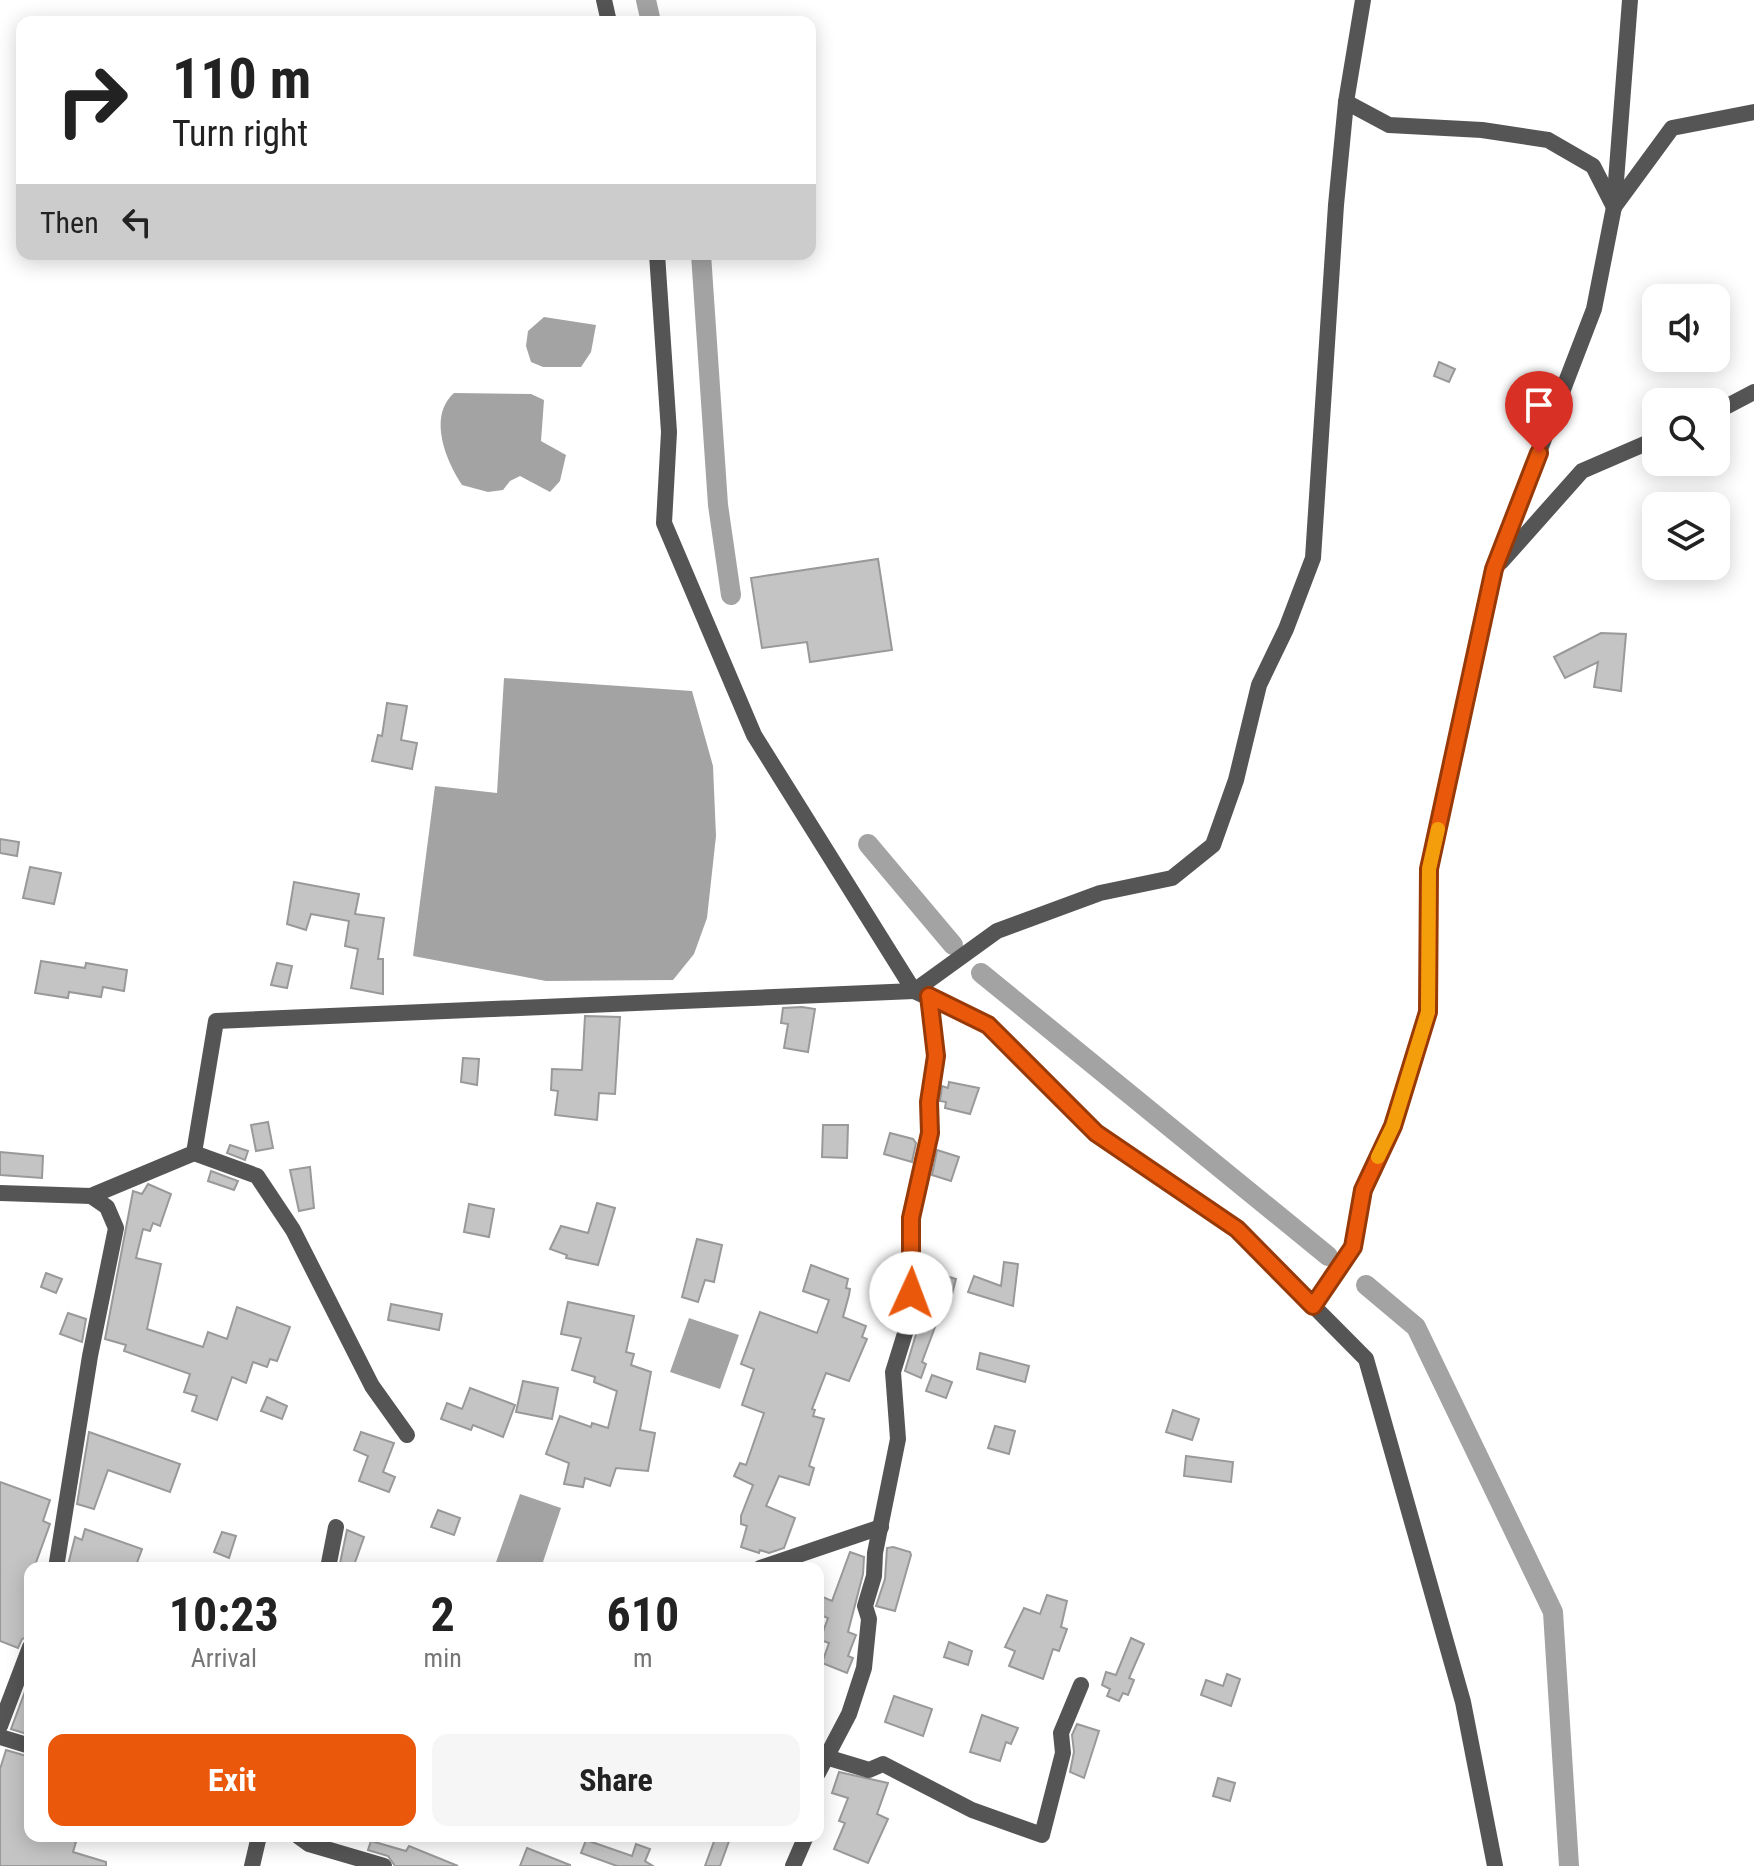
<!DOCTYPE html>
<html lang="en">
<head>
<meta charset="utf-8">
<style>
	body { margin:0; font-family:"Roboto Condensed",sans-serif; background:#f6f6f6; color:#222; height:100vh; display:flex; flex-direction:column; font-size:30px; white-space:nowrap }
	* { box-sizing:border-box; margin:0 }
	p { font-size:26px; color:#767676 }
	.icon { flex:none; width:44px; height:44px; fill:none; stroke:currentColor; stroke-width:2; stroke-linecap:round; stroke-linejoin:round }
	.map { position:relative; flex:1; overflow:hidden }
	.side { position:absolute; left:24px; top:1562px; width:800px; height:280px; display:flex; flex-direction:column; background:#fff; border-radius:16px; box-shadow:0 4px 20px #0003 }
	.side>* { flex:none }
	.guide { position:absolute; left:16px; top:16px; width:800px; height:244px; border-radius:16px; box-shadow:0 4px 20px #0003; background:#fff; color:#222; overflow:hidden }
	.fabs { position:absolute; left:1642px; top:284px; display:grid; gap:16px }
	.fabs a { display:grid; place-items:center; width:88px; height:88px; border-radius:16px; background:#fff; box-shadow:0 4px 20px #0003; font-size:40px }
	.pin { position:absolute; display:grid; place-items:center; width:68px; height:68px; color:#fff; margin:-82px -34px; border-radius:50% 50% 50% 0; rotate:-45deg; box-shadow:0 0 8px #0007 }
	.pin .icon { rotate:45deg }
	.me { position:absolute; width:88px; margin:-44px; rotate:2deg; stroke-linejoin:round; filter:drop-shadow(0 0 6px #0008) }
	.turn { display:flex; align-items:center; gap:28px; height:168px; padding:0 24px; font-size:36px }
	.turn .icon { width:104px; height:104px; stroke-width:2.5 }
	.turn b { display:block; font-size:56px; line-height:68px }
	.then { display:flex; align-items:center; height:76px; padding:0 24px; background:#0003; gap:16px; font-size:30px }
	.eta { display:flex; justify-content:space-evenly; align-items:center; height:136px; text-align:center }
	.eta b { font-size:48px; font-weight:700; line-height:56px }
	.button { display:flex; gap:16px; margin-top:auto; padding:16px 24px }
	.button a { flex:1; height:92px; border-radius:16px; background:#ea580c; color:#fff; font-size:32px; font-weight:700; line-height:92px; text-align:center }
	.button a+a { background:#f6f6f6; color:#222 }
	.map>svg:first-child { display:block }
	.water { fill:#a3a3a3 }
	.lines { fill:none; stroke-linecap:round; stroke-linejoin:round }
	.canal { stroke:#a3a3a3; stroke-width:20 }
	.building { fill:#c4c4c4; stroke:#999; stroke-width:2 }
	.minor { stroke:#555; stroke-width:16 }
	.route-casing { stroke:#983908; stroke-width:20 }
	.route { stroke:#ea580c; stroke-width:14 }
	.slow { stroke:#f59e0b; stroke-width:14 }
</style>
</head>
<body>
<div class="map">
<svg width="1754" height="1866" viewBox="0 0 1754 1866">
	<rect width="100%" height="100%" fill="#fff"/>
	<g class="water">
		<path d="M 544,317 L 596,325 L 591,352 L 581,367 L 543,367 L 531,362 L 526,346 L 528,331 Z"/>
		<path d="M 454,393 L 531,394 L 544,400 L 541,441 L 566,455 L 560,481 L 550,492 L 520,476 L 510,481 L 503,490 L 488,492 L 462,485 C 445,459 428,416 454,393 Z"/>
		<path d="M 504,678 L 692,691 L 713,766 L 716,836 L 707,918 L 694,954 L 673,980 L 546,981 L 413,956 L 435,786 L 497,793 Z"/>
		<path d="M 689,1318 L 739,1335 L 720,1389 L 670,1372 Z"/>
		<path d="M 520,1494 L 561,1508 L 541,1568 L 494,1568 Z"/>
	</g>
	<g class="lines">
		<g class="canal">
			<path d="M 646,0 L 651,22"/>
			<path d="M 701,254 L 718,505 L 731,595"/>
			<path d="M 868,844 L 953,945"/>
			<path d="M 981,973 L 1328,1256"/>
			<path d="M 1366,1285 L 1416,1327 L 1553,1612 L 1569,1866"/>
		</g>
	</g>
	<g class="building">
		<path d="M 1439,362 L 1455,369 L 1449,382 L 1434,376 Z"/>
		<path d="M 878,559 L 892,650 L 810,662 L 807,642 L 762,648 L 751,578 Z"/>
		<path d="M 1601,633 L 1626,634 L 1621,691 L 1594,687 L 1598,662 L 1565,678 L 1554,657 Z"/>
		<path d="M 387,703 L 407,706 L 401,740 L 417,743 L 412,769 L 372,761 L 378,735 L 382,736 Z"/>
		<path d="M 0,839 L 19,842 L 17,856 L 0,853 Z"/>
		<path d="M 30,867 L 61,873 L 54,904 L 23,898 Z"/>
		<path d="M 294,882 L 359,894 L 355,914 L 384,918 L 378,959 L 383,959 L 383,994 L 351,988 L 358,949 L 345,946 L 349,921 L 311,914 L 306,930 L 287,924 Z"/>
		<path d="M 41,961 L 85,968 L 86,963 L 127,970 L 124,991 L 103,987 L 101,997 L 69,992 L 68,998 L 35,993 Z"/>
		<path d="M 277,963 L 292,966 L 287,988 L 271,985 Z"/>
		<path d="M 802,1007 L 815,1009 L 808,1052 L 784,1048 L 788,1024 L 781,1023 L 783,1008 Z"/>
		<path d="M 585,1016 L 620,1017 L 615,1094 L 599,1093 L 597,1120 L 555,1115 L 558,1091 L 551,1090 L 552,1069 L 582,1070 Z"/>
		<path d="M 463,1058 L 479,1059 L 477,1085 L 461,1082 Z"/>
		<path d="M 949,1082 L 979,1088 L 970,1114 L 945,1108 L 946,1102 L 940,1101 L 942,1086 L 948,1088 Z"/>
		<path d="M 268,1122 L 273,1148 L 256,1151 L 251,1125 Z"/>
		<path d="M 823,1125 L 848,1125 L 847,1158 L 822,1157 Z"/>
		<path d="M 890,1133 L 913,1139 L 916,1143 L 912,1162 L 884,1154 Z"/>
		<path d="M 230,1145 L 248,1151 L 245,1160 L 227,1153 Z"/>
		<path d="M 937,1150 L 959,1157 L 951,1181 L 932,1175 Z"/>
		<path d="M 0,1152 L 43,1156 L 42,1178 L 0,1175 Z"/>
		<path d="M 310,1167 L 314,1208 L 299,1211 L 290,1170 Z"/>
		<path d="M 211,1171 L 238,1181 L 234,1190 L 208,1181 Z"/>
		<path d="M 148,1184 L 171,1194 L 160,1226 L 153,1223 L 150,1231 L 143,1229 L 136,1258 L 161,1264 L 147,1329 L 203,1347 L 208,1332 L 227,1339 L 237,1307 L 290,1327 L 277,1361 L 270,1359 L 267,1367 L 253,1362 L 246,1383 L 232,1377 L 217,1420 L 192,1411 L 197,1396 L 184,1392 L 190,1374 L 124,1351 L 126,1345 L 105,1339 L 133,1191 L 142,1194 Z"/>
		<path d="M 597,1203 L 615,1208 L 598,1265 L 566,1258 L 567,1255 L 550,1249 L 561,1226 L 588,1233 Z"/>
		<path d="M 469,1204 L 494,1209 L 489,1237 L 464,1232 Z"/>
		<path d="M 697,1239 L 722,1245 L 714,1282 L 705,1280 L 698,1302 L 682,1297 Z"/>
		<path d="M 1004,1262 L 1018,1264 L 1013,1306 L 968,1292 L 974,1276 L 1001,1286 Z"/>
		<path d="M 811,1265 L 848,1279 L 846,1288 L 850,1289 L 849,1295 L 843,1317 L 866,1326 L 862,1337 L 867,1339 L 849,1381 L 826,1373 L 812,1409 L 815,1410 L 813,1416 L 824,1419 L 809,1466 L 814,1468 L 809,1485 L 779,1476 L 766,1506 L 795,1518 L 784,1548 L 769,1553 L 760,1550 L 759,1553 L 741,1547 L 747,1526 L 741,1524 L 741,1516 L 753,1485 L 734,1476 L 740,1463 L 746,1465 L 764,1413 L 742,1405 L 754,1369 L 741,1364 L 760,1312 L 817,1333 L 829,1300 L 803,1291 Z"/>
		<path d="M 46,1273 L 62,1279 L 56,1293 L 41,1287 Z"/>
		<path d="M 942,1275 L 956,1279 L 952,1294 L 938,1290 Z"/>
		<path d="M 568,1302 L 634,1316 L 626,1352 L 634,1354 L 631,1365 L 651,1372 L 640,1430 L 655,1433 L 648,1471 L 616,1468 L 610,1486 L 585,1478 L 583,1487 L 564,1484 L 569,1463 L 546,1454 L 560,1416 L 591,1427 L 592,1423 L 608,1428 L 617,1391 L 594,1382 L 595,1377 L 572,1370 L 581,1338 L 561,1334 Z"/>
		<path d="M 391,1304 L 442,1314 L 439,1330 L 388,1320 Z"/>
		<path d="M 68,1313 L 86,1319 L 82,1342 L 60,1334 Z"/>
		<path d="M 922,1314 L 938,1319 L 922,1362 L 926,1364 L 921,1378 L 905,1371 Z"/>
		<path d="M 980,1353 L 1029,1366 L 1025,1382 L 977,1369 Z"/>
		<path d="M 932,1375 L 952,1382 L 946,1398 L 926,1391 Z"/>
		<path d="M 523,1381 L 558,1388 L 552,1419 L 516,1412 Z"/>
		<path d="M 470,1388 L 515,1405 L 503,1437 L 473,1425 L 471,1430 L 441,1419 L 447,1403 L 462,1409 Z"/>
		<path d="M 267,1397 L 287,1406 L 282,1419 L 261,1411 Z"/>
		<path d="M 1173,1410 L 1199,1419 L 1192,1440 L 1166,1432 Z"/>
		<path d="M 995,1426 L 1015,1431 L 1009,1454 L 988,1448 Z"/>
		<path d="M 89,1432 L 180,1464 L 170,1492 L 108,1470 L 94,1509 L 77,1504 Z"/>
		<path d="M 361,1432 L 394,1443 L 383,1472 L 395,1477 L 389,1492 L 359,1481 L 368,1456 L 354,1450 Z"/>
		<path d="M 1186,1456 L 1233,1462 L 1231,1482 L 1184,1476 Z"/>
		<path d="M 0,1482 L 50,1500 L 43,1521 L 50,1524 L 34,1568 L 30,1568 L 30,1636 L 22,1639 L 18,1648 L 0,1641 Z"/>
		<path d="M 438,1510 L 460,1518 L 454,1535 L 431,1527 Z"/>
		<path d="M 85,1529 L 142,1549 L 135,1568 L 68,1565 L 75,1537 L 82,1540 Z"/>
		<path d="M 347,1530 L 364,1537 L 353,1568 L 339,1568 Z"/>
		<path d="M 222,1532 L 236,1536 L 229,1558 L 214,1552 Z"/>
		<path d="M 893,1547 L 910,1552 L 911,1555 L 895,1611 L 876,1606 L 885,1579 L 887,1548 Z"/>
		<path d="M 850,1552 L 864,1557 L 863,1574 L 848,1632 L 856,1635 L 848,1656 L 853,1658 L 847,1673 L 822,1663 L 829,1643 L 820,1640 L 828,1618 L 818,1614 L 818,1595 L 832,1601 Z"/>
		<path d="M 1047,1595 L 1067,1601 L 1061,1627 L 1067,1629 L 1059,1651 L 1053,1649 L 1043,1679 L 1009,1666 L 1015,1651 L 1005,1647 L 1024,1608 L 1040,1614 Z"/>
		<path d="M 1131,1638 L 1144,1644 L 1129,1678 L 1134,1680 L 1128,1695 L 1123,1693 L 1119,1701 L 1107,1696 L 1110,1689 L 1102,1685 L 1106,1672 L 1116,1675 Z"/>
		<path d="M 949,1642 L 972,1651 L 968,1665 L 944,1657 Z"/>
		<path d="M 1227,1674 L 1240,1679 L 1231,1706 L 1201,1695 L 1206,1680 L 1223,1686 Z"/>
		<path d="M 30,1678 L 30,1735 L 11,1729 Z"/>
		<path d="M 894,1696 L 932,1709 L 923,1736 L 885,1722 Z"/>
		<path d="M 982,1715 L 1018,1728 L 1011,1744 L 1006,1742 L 1000,1761 L 970,1752 Z"/>
		<path d="M 1077,1724 L 1099,1731 L 1084,1778 L 1070,1772 L 1074,1752 L 1072,1735 Z"/>
		<path d="M 6,1750 L 30,1757 L 30,1836 L 58,1836 L 76,1842 L 73,1852 L 106,1862 L 106,1866 L 0,1866 L 0,1769 Z"/>
		<path d="M 839,1772 L 888,1783 L 877,1814 L 888,1819 L 868,1863 L 834,1849 L 845,1823 L 839,1821 L 848,1798 L 832,1793 Z"/>
		<path d="M 1218,1778 L 1235,1783 L 1230,1801 L 1213,1796 Z"/>
		<path d="M 716,1836 L 729,1841 L 720,1866 L 705,1866 Z"/>
		<path d="M 586,1840 L 632,1856 L 636,1844 L 650,1849 L 645,1861 L 653,1866 L 617,1866 L 581,1853 Z"/>
		<path d="M 371,1841 L 406,1851 L 409,1846 L 458,1866 L 395,1866 L 388,1856 L 368,1850 Z"/>
		<path d="M 527,1848 L 570,1865 L 570,1866 L 520,1866 Z"/>
	</g>
	<g class="lines">
		<g class="minor">
			<path d="M 604,0 L 609,22"/>
			<path d="M 1346,102 L 1389,125 L 1482,130 L 1548,140 L 1593,166 L 1614,207 L 1672,128 L 1754,112"/>
			<path d="M 657,254 L 669,432 L 664,523 L 754,735 L 914,991 L 988,1025 L 1096,1133 L 1237,1229 L 1366,1359 L 1463,1702 L 1495,1866"/>
			<path d="M 1716,412 L 1754,392"/>
			<path d="M 1501,562 L 1582,471 L 1656,439"/>
			<path d="M 194,1153 L 257,1176 L 293,1230 L 372,1386 L 407,1435"/>
			<path d="M 0,1193 L 91,1196 L 107,1207 L 116,1228 L 90,1356 L 56,1568"/>
			<path d="M 91,1196 L 194,1153 L 216,1021 L 914,991 L 997,931 L 1100,893 L 1172,878 L 1213,845 L 1236,780 L 1259,685 L 1286,629 L 1313,558 L 1336,205 L 1346,102 L 1363,0"/>
			<path d="M 1313,1306 L 1353,1247 L 1363,1190 L 1393,1126 L 1428,1012 L 1429,869 L 1494,569 L 1594,309 L 1614,207 L 1630,0"/>
			<path d="M 328,1568 L 336,1527"/>
			<path d="M 760,1568 L 881,1527"/>
			<path d="M 0,1726 L 30,1647"/>
			<path d="M 0,1737 L 30,1746"/>
			<path d="M 826,1757 L 869,1770 L 883,1764 L 972,1810 L 1042,1835 L 1063,1753 L 1061,1733 L 1081,1685"/>
			<path d="M 818,1773 L 849,1714 L 864,1668 L 869,1619 L 865,1606 L 874,1576 L 875,1553 L 898,1439 L 893,1372 L 911,1314 L 911,1218 L 930,1133 L 929,1102 L 936,1056 L 929,996"/>
			<path d="M 298,1836 L 309,1844 L 384,1866"/>
			<path d="M 252,1866 L 259,1836"/>
			<path d="M 793,1866 L 806,1836"/>
		</g>
	</g>
	<g class="lines">
		<g class="route-casing">
			<path id="route" d="M 911,1293 L 911,1218 L 930,1133 L 929,1102 L 936,1056 L 929,996 L 988,1025 L 1096,1133 L 1237,1229 L 1313,1306 L 1353,1247 L 1363,1190 L 1393,1126 L 1428,1012 L 1429,869 L 1494,569 L 1539,453"/>
		</g>
		<use href="#route" class="route"/>
		<path class="slow" d="M 1378,1157 L 1393,1126 L 1428,1012 L 1429,869 L 1438,829"/>
	</g>
</svg>
<div class="fabs">
<a><svg class="icon" aria-label="sound" viewBox="0 0 24 24"><path d="M4 9h4l5-4v14l-5-4H4zM17 9q2 3 0 6"/></svg></a>
<a><svg class="icon" aria-label="search" viewBox="0 0 24 24"><circle cx="10" cy="10" r="6"/><path d="M15 15l6 6"/></svg></a>
<a><svg class="icon" aria-label="layers" viewBox="0 0 24 24"><path d="M12 4l9 5-9 5-9-5zM3 14l9 5 9-5"/></svg></a>
</div>
<div class="pin" style="left:1539px;top:453px;background:#d93025"><svg class="icon" aria-label="arrive" viewBox="0 0 24 24"><path d="M6 21V4h12l-3 4 3 4H6"/></svg></div>
<svg class="me" style="left:911px;top:1293px" viewBox="-20 -20 40 40"><circle r="19" fill="#fff"/><path d="M0-13L10 11 0 6-10 11z" fill="#ea580c"/></svg>
<div class="guide">
<div class="turn"><svg class="icon" aria-label="right" viewBox="0 0 24 24"><path d="M7 20v-9h11M14 6l5 5-5 5"/></svg><div><b>110 m</b>Turn right</div></div>
<div class="then">Then<svg class="icon" aria-label="left" viewBox="0 0 24 24"><path d="M17 20v-9H6M10 6l-5 5 5 5"/></svg></div>
</div>
<section class="side">
<div class="eta">
<div><b>10:23</b><p>Arrival</p></div>
<div><b>2</b><p>min</p></div>
<div><b>610</b><p>m</p></div>
</div>
<div class="button"><a>Exit</a><a>Share</a></div>
</section>
</div>
</body>
</html>
